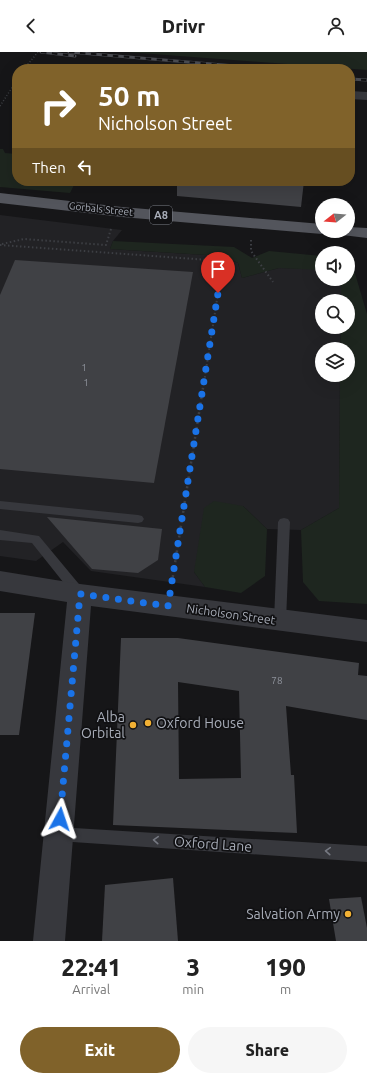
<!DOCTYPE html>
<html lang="en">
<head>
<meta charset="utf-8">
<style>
	body { margin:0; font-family:Ubuntu,sans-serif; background:#f6f6f6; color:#222; height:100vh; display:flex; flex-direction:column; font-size:15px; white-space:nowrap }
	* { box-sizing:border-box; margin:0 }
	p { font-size:13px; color:#767676 }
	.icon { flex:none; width:22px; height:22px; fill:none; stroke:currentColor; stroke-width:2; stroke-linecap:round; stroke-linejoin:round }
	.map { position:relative; height:889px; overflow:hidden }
	.panel { display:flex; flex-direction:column; background:#fff; flex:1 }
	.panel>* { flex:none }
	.banner { position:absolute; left:12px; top:12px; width:343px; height:122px; border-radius:16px; box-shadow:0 4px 16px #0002; background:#80622a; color:#fff; overflow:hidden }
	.needle { width:26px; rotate:253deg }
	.controls { position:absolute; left:315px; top:146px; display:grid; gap:8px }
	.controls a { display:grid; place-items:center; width:40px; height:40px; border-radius:50%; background:#fff; box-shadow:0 4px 16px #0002; font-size:20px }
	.pin { position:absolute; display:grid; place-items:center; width:34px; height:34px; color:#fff; margin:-41px -17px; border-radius:50% 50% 50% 0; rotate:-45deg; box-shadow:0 0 4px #0007 }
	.pin .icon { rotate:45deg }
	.me { position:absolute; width:44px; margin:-22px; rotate:5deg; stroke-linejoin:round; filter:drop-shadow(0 0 3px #0008) }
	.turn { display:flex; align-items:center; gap:14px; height:84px; padding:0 20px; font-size:18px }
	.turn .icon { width:52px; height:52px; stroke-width:2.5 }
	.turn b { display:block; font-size:28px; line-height:34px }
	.then { display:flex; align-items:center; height:38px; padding:0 20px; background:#0003; gap:8px; font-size:15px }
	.eta { display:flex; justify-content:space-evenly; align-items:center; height:68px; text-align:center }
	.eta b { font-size:24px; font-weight:800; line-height:28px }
	.button { display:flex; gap:8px; margin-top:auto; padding:8px 20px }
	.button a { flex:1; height:46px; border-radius:24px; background:#80622a; color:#fff; font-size:16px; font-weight:800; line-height:46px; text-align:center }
	.button a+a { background:#f6f6f6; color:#222 }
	header { display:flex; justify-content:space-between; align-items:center; height:52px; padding:0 20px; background:#fff; font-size:18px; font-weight:800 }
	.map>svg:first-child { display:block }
	.built { fill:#222225 }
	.green { fill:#1e261f }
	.building { fill:#404145; fill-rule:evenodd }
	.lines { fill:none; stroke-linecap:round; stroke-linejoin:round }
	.path-far2 { stroke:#3d3f44; stroke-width:1.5; stroke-dasharray:1 2; stroke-linecap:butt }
	.path-far1 { stroke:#3d3f44; stroke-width:2; stroke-dasharray:1.5 2.5; stroke-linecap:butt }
	.path { stroke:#3d3f44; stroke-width:2.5; stroke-dasharray:2 3; stroke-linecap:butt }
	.lane { fill:#37383d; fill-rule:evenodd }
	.street { fill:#37383d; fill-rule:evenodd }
	.primary { fill:#53555c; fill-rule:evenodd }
	.rail-casing { stroke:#4a4c52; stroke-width:3 }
	.rail { stroke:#111113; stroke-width:2; stroke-dasharray:5.5; stroke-linecap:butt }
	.oneway { stroke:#757881 }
	.route { stroke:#1a73e8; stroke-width:7; stroke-dasharray:0 12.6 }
	.poi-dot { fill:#f2b134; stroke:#111113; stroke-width:1.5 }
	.labels { text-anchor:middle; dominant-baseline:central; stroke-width:3.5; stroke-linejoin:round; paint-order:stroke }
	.far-street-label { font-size:10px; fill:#a8adb8; stroke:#111113 }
	.number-label { font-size:10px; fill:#8e929b }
	.shield { fill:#111113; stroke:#7b7e86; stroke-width:1 }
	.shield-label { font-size:11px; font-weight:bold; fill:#a8adb8 }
	.street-label { font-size:12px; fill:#a8adb8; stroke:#111113 }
	.near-poi-label { font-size:14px; fill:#a8adb8; stroke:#111113; text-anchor:end }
	.near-street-label { font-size:14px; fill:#a8adb8; stroke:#111113 }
</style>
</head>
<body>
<header><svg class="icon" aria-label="back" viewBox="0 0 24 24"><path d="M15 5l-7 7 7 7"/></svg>Drivr<svg class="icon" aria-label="person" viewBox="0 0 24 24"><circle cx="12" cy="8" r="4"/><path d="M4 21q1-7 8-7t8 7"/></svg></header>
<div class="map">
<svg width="367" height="889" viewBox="0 0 367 889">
	<rect width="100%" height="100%" fill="#161618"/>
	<path class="built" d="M 0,163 L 122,178 L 113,189 L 110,197 L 222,204 L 238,211 L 242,226 L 279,216 L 321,217 L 322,227 L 332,227 L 341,234 L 341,249 L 322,249 L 322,275 L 341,275 L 340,297 L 322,297 L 322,323 L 340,323 L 339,456 L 301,478 L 267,477 L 243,454 L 194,520 L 205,535 L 91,519 L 63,490 L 36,509 L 0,504 Z"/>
	<g class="green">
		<path d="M 126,0 L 367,0 L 367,18 Z"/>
		<path d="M 0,97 L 3,97 L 5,101 L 17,102 L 17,129 L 76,129 L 70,141 L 0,135 Z"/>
		<path d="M 113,189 L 234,195 L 252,206 L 269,199 L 322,204 L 322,218 L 279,216 L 242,226 L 238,211 L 222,204 L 110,197 Z"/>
		<path d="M 348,214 L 354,218 L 367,262 L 367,552 L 319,549 L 303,530 L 301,478 L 339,456 L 340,323 L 348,323 L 348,297 L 340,297 L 341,275 L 348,275 L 348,249 L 341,249 L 341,234 L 332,227 L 348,227 Z"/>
		<path d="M 214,449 L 243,454 L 267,477 L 265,524 L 241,541 L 205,535 L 194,520 L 204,456 Z"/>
	</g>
	<g class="building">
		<path d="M 177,129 L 304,129 L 301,155 L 177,144 Z"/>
		<path d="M 15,208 L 193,220 L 154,431 L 0,417 L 0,243 Z"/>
		<path d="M 47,465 L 162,477 L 158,508 L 138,521 L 92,517 Z"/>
		<path d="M 0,561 L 35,561 L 19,683 L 0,683 Z"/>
		<path d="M 121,586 L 178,586 L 359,611 L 358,623 L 367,624 L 367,668 L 286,654 L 291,723 L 294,723 L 297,781 L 113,773 ZM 178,630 L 239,639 L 241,726 L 179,727 Z"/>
		<path d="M 173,826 L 178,889 L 102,889 L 105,833 Z"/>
		<path d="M 361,845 L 367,876 L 367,889 L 336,889 L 329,847 Z"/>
	</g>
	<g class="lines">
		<g class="path-far2">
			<path d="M 24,17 L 38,0"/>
			<path d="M 0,54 L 17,28"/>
		</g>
		<g class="path-far1">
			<path d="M 251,188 L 251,199 L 273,230"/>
			<path d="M 2,192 L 24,187 L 106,193 L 111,177"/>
			<path d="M 0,193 L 223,209 L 203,337"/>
		</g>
		<path class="path" d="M 172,530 L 203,336"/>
		<g class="lane">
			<path d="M 0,449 L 138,463 L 142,464 L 144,467 L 142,470 L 138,471 L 0,457 Z"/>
			<path d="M 284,466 L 288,467 L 290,470 L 286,569 L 284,573 L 280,574 L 276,573 L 274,569 L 278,470 L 280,467 Z"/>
			<path d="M 0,478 L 39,484 L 83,537 L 85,541 L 83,545 L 79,546 L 75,545 L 32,491 L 0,488 Z"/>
			<path d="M 58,775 L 367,794 L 367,810 L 58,789 L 53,787 L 51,782 L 53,777 Z"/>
		</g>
		<g class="street">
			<path d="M 350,39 L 367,40 L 367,48 L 350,47 Z"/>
			<path d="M 0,519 L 80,532 L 367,568 L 367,590 L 91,554 L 65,889 L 33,889 L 67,550 L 0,539 Z"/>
		</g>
		<g class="primary">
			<path d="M 0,141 L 122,155 L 322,172 L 322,179 L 329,179 L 322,182 L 122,165 L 0,151 Z"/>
			<path d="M 348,175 L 367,176 L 367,186 L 334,182 L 332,179 L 348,179 Z"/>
		</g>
		<g class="rail-casing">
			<g id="rail">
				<path d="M 41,0 L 75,4"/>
				<path d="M 69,0 L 271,17"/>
				<path d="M 350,27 L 367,28"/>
			</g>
		</g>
		<use href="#rail" class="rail"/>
	</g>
	<defs><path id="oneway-chevron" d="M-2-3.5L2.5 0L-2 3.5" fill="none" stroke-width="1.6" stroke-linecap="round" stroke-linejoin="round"/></defs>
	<g class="oneway">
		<use href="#oneway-chevron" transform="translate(156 788) rotate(-176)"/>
		<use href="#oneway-chevron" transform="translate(328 799) rotate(-176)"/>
	</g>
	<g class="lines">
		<path class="route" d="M 60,767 L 80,542 L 168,554 L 218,241"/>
	</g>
	<g class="poi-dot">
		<circle cx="148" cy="671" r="4"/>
		<circle cx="133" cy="673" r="4"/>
		<circle cx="348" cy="862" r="4"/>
	</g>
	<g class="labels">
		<g class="far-street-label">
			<text transform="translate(101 157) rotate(6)">Gorbals Street</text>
		</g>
		<g class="number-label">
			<text x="84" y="315">1</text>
			<text x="86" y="330">1</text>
			<text x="277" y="628">78</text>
		</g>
		<rect class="shield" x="150" y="154" width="22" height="18" rx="3"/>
		<g class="shield-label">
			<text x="161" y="163">A8</text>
		</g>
		<g class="street-label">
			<text transform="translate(231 562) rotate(8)">Nicholson Street</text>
		</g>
		<g class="near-poi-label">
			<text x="125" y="665">Alba<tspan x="125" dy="16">Orbital</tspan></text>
			<text x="156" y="671" text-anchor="start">Oxford House</text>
			<text x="340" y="862">Salvation Army</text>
		</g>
		<g class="near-street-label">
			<text transform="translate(213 792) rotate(4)">Oxford Lane</text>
		</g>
	</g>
</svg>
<div class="controls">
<a><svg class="needle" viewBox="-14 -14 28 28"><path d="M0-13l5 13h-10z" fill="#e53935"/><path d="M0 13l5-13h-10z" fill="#767676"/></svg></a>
<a><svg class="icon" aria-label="sound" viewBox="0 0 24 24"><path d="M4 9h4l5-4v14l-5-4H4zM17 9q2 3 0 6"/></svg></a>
<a><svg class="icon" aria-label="search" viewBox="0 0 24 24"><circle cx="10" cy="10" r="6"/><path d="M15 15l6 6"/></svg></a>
<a><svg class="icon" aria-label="layers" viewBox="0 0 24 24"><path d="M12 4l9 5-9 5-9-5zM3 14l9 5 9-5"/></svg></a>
</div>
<div class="pin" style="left:218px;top:241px;background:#d93025"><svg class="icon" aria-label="arrive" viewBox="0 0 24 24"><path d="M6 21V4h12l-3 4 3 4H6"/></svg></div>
<svg class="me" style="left:60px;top:767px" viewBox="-20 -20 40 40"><path d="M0-17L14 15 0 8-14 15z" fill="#1a73e8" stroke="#fff" stroke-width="4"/></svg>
<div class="banner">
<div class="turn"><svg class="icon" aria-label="right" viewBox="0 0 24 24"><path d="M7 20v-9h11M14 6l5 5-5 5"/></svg><div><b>50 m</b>Nicholson Street</div></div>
<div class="then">Then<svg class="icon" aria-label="left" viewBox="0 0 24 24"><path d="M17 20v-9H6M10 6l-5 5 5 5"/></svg></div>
</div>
</div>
<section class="panel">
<div class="eta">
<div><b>22:41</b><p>Arrival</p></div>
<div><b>3</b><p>min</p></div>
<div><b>190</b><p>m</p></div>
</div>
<div class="button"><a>Exit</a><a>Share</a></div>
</section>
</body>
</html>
